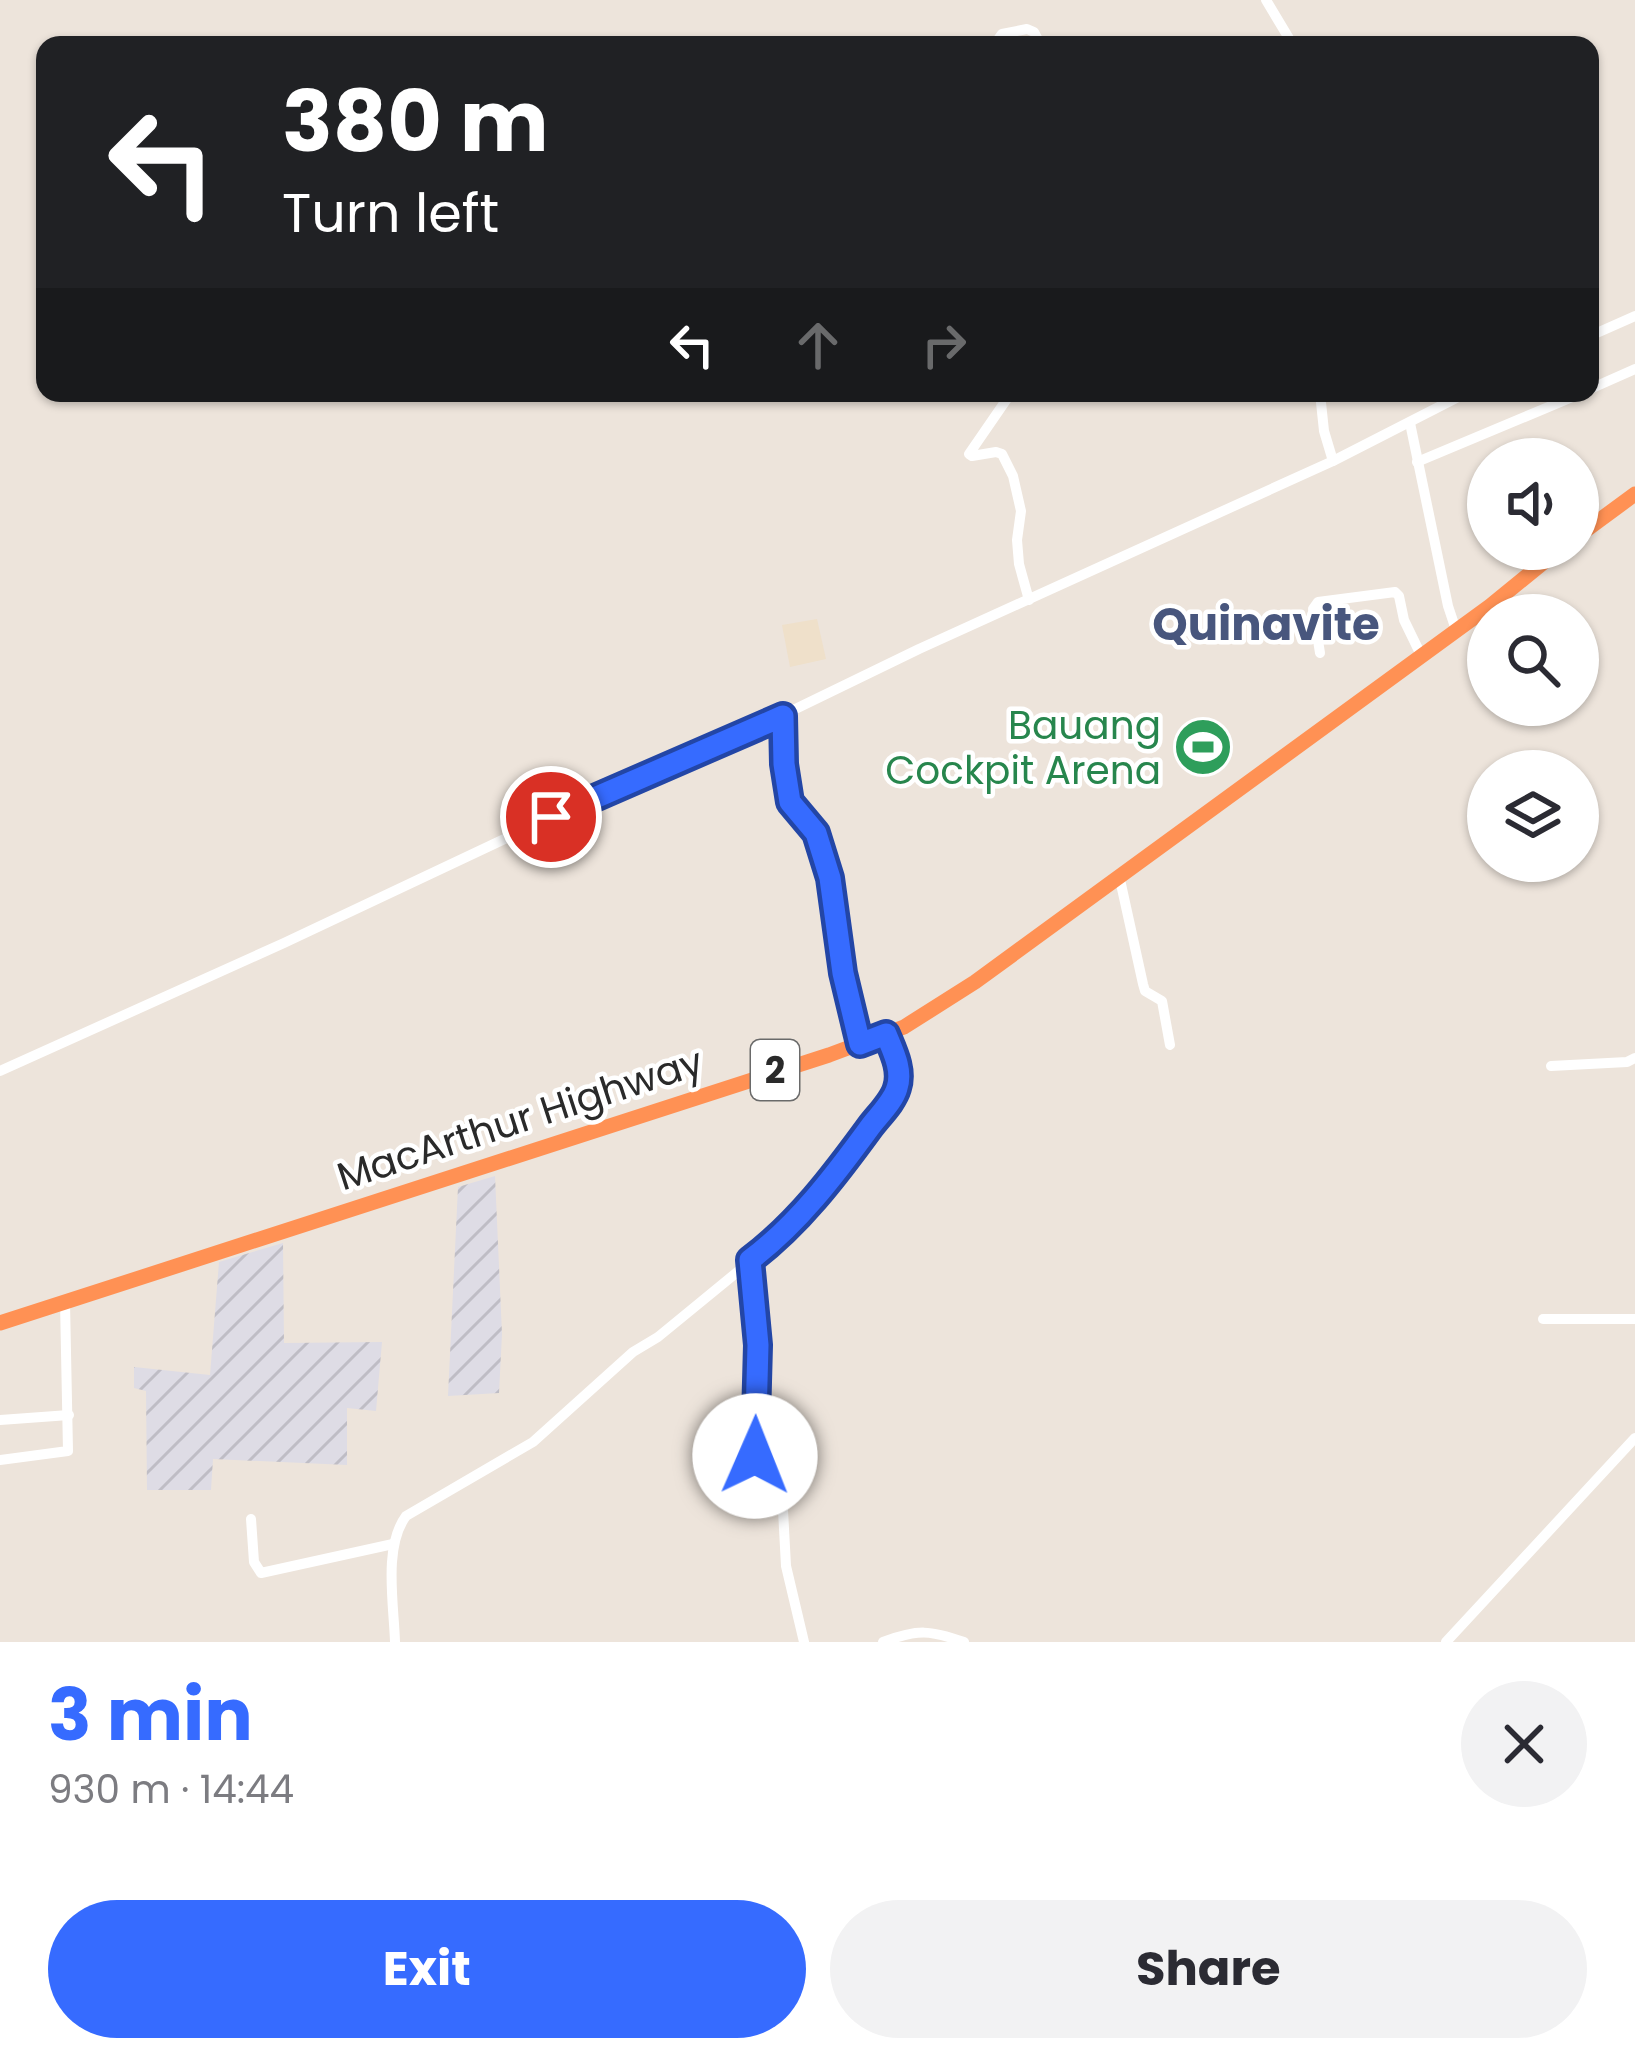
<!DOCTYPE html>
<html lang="en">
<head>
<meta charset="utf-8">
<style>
	body { margin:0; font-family:Poppins,sans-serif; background:#f2f2f3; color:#2b2b33; height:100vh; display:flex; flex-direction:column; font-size:45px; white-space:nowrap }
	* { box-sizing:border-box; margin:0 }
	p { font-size:39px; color:#7c7c81 }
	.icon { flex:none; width:66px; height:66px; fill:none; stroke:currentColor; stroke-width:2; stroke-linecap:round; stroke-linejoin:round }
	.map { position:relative; height:1642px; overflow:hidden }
	.panel { display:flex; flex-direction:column; background:#fff; flex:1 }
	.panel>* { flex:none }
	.hud { position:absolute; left:36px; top:36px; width:1563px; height:366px; border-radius:24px; box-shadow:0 3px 9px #0004; background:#202124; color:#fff; overflow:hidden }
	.fabs { position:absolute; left:1467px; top:438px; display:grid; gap:24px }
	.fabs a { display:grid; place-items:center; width:132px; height:132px; border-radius:50%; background:#fff; box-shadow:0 3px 9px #0004; font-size:60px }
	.pin { position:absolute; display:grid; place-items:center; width:102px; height:102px; color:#fff; margin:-51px; border:6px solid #fff; border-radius:50%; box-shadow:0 3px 12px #0007 }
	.me { position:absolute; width:132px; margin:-66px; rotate:1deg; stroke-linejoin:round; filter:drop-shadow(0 0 9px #0008) }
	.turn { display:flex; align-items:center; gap:42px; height:252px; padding:0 48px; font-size:54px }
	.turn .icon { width:156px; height:156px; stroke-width:2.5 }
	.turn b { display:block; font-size:84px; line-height:102px }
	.lanes { display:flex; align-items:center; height:114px; padding:0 48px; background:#0003; justify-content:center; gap:60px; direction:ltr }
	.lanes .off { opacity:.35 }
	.round { display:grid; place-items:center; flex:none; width:126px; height:126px; border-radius:63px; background:#f2f2f3 }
	.headline { display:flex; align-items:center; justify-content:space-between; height:204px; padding:0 48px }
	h1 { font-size:72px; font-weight:700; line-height:90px; color:#366bff }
	.action { display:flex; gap:24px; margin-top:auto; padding:24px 48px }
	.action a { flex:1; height:138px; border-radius:72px; background:#366bff; color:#fff; font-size:48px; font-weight:700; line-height:138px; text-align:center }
	.action a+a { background:#f2f2f3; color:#2b2b33 }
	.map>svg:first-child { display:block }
	.industrial { fill:url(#industrial-furrows) }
	.education { fill:#efe0ca }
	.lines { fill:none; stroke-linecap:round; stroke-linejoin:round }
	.minor { stroke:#fff; stroke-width:10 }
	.highway { stroke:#ff9154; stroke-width:15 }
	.route-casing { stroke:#2346a6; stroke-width:30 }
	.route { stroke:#366bff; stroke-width:21 }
	.labels { text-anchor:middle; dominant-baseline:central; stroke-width:9; stroke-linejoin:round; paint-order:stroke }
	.shield { fill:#fff; stroke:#6a6a6a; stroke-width:3 }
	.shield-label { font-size:36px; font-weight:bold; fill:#2a2a2a }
	.leisure-label { font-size:39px; fill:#27864d; stroke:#fff; text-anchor:end }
	.street-label { font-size:39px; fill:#2a2a2a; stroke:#fff }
	.quarter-label { font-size:45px; font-weight:bold; fill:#48567d; stroke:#fff }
</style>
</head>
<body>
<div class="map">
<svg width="1635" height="1642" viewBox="0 0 1635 1642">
	<defs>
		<pattern id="industrial-furrows" width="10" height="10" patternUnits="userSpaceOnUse" patternTransform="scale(3)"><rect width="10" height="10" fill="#dedce5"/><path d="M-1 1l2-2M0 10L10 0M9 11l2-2" fill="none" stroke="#bfbdc5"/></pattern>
	</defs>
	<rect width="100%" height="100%" fill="#ede4db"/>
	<g class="industrial">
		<path d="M 495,1176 L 502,1334 L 499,1393 L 448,1396 L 458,1187 Z"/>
		<path d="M 283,1243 L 284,1343 L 382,1342 L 376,1411 L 347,1408 L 347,1465 L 213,1459 L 211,1490 L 147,1490 L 146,1391 L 134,1388 L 134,1367 L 210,1375 L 219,1262 Z"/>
	</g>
	<path class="education" d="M 817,619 L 826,659 L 790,667 L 782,625 Z"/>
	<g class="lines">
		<g class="minor">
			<path d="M 1266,0 L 1293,45"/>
			<path d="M 994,45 L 1002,34 L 1027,29 L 1034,32 L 1041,45"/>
			<path d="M 1590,336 L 1635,316"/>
			<path d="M 1590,389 L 1635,369"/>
			<path d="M 1011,393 L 969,454 L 972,456 L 996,452 L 1002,454 L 1013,476 L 1021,511 L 1017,540 L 1019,564 L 1029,600"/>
			<path d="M 1320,393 L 1324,431 L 1333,461"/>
			<path d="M 1410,423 L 1448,606 L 1456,630"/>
			<path d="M 1417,462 L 1582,393"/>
			<path d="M 1320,653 L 1313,609 L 1318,602 L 1395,592 L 1399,596 L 1404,620 L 1421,655"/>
			<path d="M 783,715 L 784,764 L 790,802 L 816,833 L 830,877 L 843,973 L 859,1044"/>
			<path d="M 1119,875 L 1143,984 L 1145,991 L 1162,1001 L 1170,1045"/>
			<path d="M 1551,1066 L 1627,1062 L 1635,1058"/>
			<path d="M 0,1071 L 284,943 L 551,817 L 783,715 L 919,649 L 1333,461 L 1466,393"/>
			<path d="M 750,1260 L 758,1345 L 754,1501 L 758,1504 L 779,1504 L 783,1510 L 786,1566 L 804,1642"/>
			<path d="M 1543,1319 L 1635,1319"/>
			<path d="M 0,1420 L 69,1415"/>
			<path d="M 0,1460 L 68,1451 L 65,1302"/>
			<path d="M 251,1519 L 254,1562 L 261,1573 L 393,1544"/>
			<path d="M 395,1642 C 394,1605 383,1547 406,1516 L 533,1442 L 633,1352 L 658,1337 L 780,1237 L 848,1158 L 896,1093 L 899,1080 L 898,1065 L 887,1034"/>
			<path d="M 883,1642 C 918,1629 930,1630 964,1642"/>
			<path d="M 1446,1642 L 1635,1438"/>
		</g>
		<g class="highway">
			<path d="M 1578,536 L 1635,494"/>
			<path d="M 0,1323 L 829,1055 L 904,1027 L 975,982 L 1490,606 L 1560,549"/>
		</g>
	</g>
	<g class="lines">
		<g class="route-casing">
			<path id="route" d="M 551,817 L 783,716 L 784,764 L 790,802 L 816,833 L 830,878 L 843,973 L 860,1044 L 886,1034 C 893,1051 903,1070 897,1088 C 893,1102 879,1115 870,1127 C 835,1175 798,1224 750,1260 L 758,1345 L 755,1456"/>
		</g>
		<use href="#route" class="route"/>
	</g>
	<defs>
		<g id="stadium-disc" transform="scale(3)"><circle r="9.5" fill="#2e9e5b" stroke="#fff"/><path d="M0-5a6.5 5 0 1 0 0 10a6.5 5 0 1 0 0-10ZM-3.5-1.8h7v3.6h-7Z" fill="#fff"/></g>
	</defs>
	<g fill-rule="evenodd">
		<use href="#stadium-disc" x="1203" y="747"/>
	</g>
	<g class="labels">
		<rect class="shield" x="751" y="1040" width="48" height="60" rx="9"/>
		<g class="shield-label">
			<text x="775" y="1070">2</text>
		</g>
		<g class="leisure-label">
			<text x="1161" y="725">Bauang<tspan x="1161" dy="45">Cockpit Arena</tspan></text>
		</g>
		<g class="street-label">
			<text transform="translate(520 1119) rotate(-18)">MacArthur Highway</text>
		</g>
		<g class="quarter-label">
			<text x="1266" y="624">Quinavite</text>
		</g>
	</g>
</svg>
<div class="fabs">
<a><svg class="icon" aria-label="sound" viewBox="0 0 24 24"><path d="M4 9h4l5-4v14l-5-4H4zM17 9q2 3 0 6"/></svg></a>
<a><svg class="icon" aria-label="search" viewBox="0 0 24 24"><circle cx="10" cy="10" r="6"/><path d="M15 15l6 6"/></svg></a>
<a><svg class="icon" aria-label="layers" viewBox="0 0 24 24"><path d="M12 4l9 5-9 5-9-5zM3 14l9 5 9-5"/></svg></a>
</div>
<div class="pin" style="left:551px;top:817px;background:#d93025"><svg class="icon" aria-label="arrive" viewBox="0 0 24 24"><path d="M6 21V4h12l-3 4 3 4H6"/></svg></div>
<svg class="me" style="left:755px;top:1456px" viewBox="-20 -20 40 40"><circle r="19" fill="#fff"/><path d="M0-13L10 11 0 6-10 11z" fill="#366bff"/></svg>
<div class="hud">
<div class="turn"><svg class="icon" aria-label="left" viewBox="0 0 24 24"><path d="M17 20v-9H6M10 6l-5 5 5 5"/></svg><div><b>380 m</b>Turn left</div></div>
<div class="lanes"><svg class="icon" aria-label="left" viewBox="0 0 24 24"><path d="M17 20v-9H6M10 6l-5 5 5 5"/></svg><svg class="icon off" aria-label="ahead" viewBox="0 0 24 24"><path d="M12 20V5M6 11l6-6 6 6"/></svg><svg class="icon off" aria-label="right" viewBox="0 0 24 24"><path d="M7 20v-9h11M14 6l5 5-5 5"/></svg></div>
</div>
</div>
<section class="panel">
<div class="headline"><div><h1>3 min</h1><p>930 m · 14:44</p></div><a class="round"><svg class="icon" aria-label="close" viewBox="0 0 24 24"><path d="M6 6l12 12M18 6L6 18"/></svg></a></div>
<div class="action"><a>Exit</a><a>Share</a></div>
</section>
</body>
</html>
